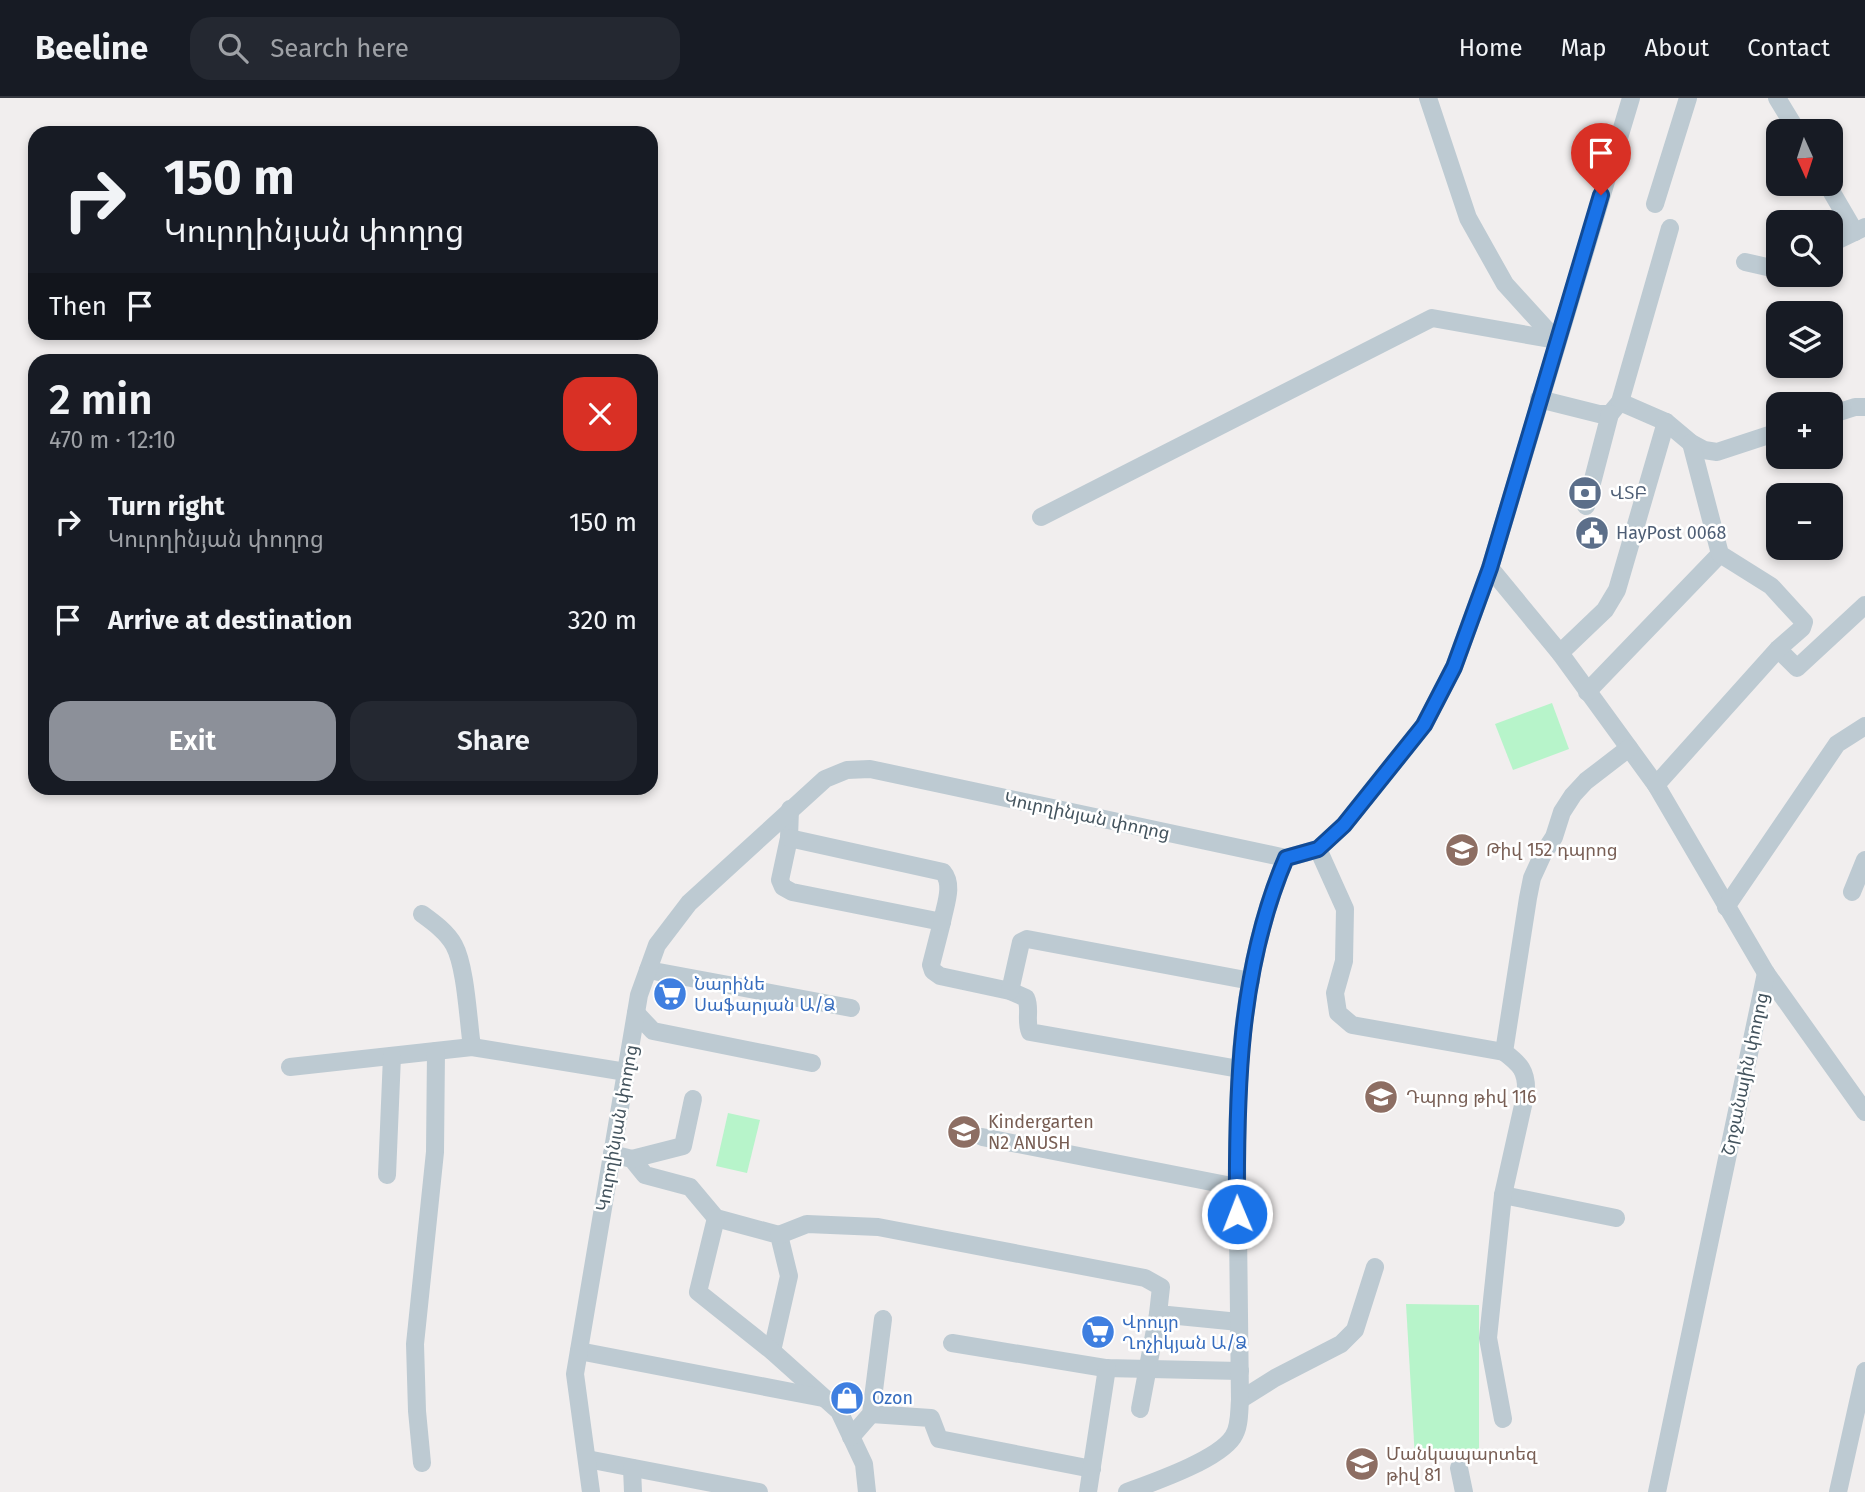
<!DOCTYPE html>
<html lang="en">
<head>
<meta charset="utf-8">
<style>
	body { margin:0; font-family:"Fira Sans","Noto Sans Armenian",sans-serif; background:#242831; color:#f1f3f6; height:100vh; display:flex; flex-direction:column; font-size:26px; white-space:nowrap }
	* { box-sizing:border-box; margin:0 }
	p { font-size:23px; color:#9ea1a6 }
	.icon { flex:none; width:38px; height:38px; fill:none; stroke:currentColor; stroke-width:2; stroke-linecap:round; stroke-linejoin:round }
	.map { position:relative; flex:1; overflow:hidden }
	.drawer { position:absolute; left:28px; top:256px; width:630px; height:441px; display:flex; flex-direction:column; background:#171b24; border-radius:21px; box-shadow:0 4px 10px #0003 }
	.drawer>* { flex:none }
	.guide { position:absolute; left:28px; top:28px; width:630px; height:214px; border-radius:21px; box-shadow:0 4px 10px #0003; background:#171b24; color:#f1f3f6; overflow:hidden }
	.needle { width:46px; rotate:177deg }
	.controls { position:absolute; left:1766px; top:21px; display:grid; gap:14px }
	.controls a { display:grid; place-items:center; width:77px; height:77px; border-radius:14px; background:#171b24; box-shadow:0 4px 10px #0003; font-size:35px }
	.pin { position:absolute; display:grid; place-items:center; width:60px; height:60px; color:#fff; margin:-72px -30px; border-radius:50% 50% 50% 0; rotate:-45deg; box-shadow:0 0 7px #0007 }
	.pin .icon { rotate:45deg }
	.me { position:absolute; width:77px; margin:-38px; rotate:359deg; stroke-linejoin:round; filter:drop-shadow(0 0 5px #0008) }
	.turn { display:flex; align-items:center; gap:24px; height:147px; padding:0 21px; font-size:32px }
	.turn .icon { width:91px; height:91px; stroke-width:2.5 }
	.turn b { display:block; font-size:49px; line-height:60px }
	.then { display:flex; align-items:center; height:66px; padding:0 21px; background:#0003; gap:14px; font-size:26px }
	.round { display:grid; place-items:center; flex:none; width:74px; height:74px; border-radius:21px; background:#242831 }
	.overview { display:flex; align-items:center; justify-content:space-between; height:119px; padding:0 21px }
	h1 { font-size:42px; font-weight:600; line-height:52px }
	.button { display:flex; gap:14px; margin-top:auto; padding:14px 21px }
	.button a { flex:1; height:80px; border-radius:21px; background:#8c9099; color:#fff; font-size:28px; font-weight:600; line-height:80px; text-align:center }
	.button a+a { background:#242831; color:#f1f3f6 }
	ul { padding:0; list-style:none }
	li { display:flex; align-items:center; gap:21px; height:98px; padding:0 21px }
	li div { flex:1 }
	li b { display:block; font-size:26px }
	li em { font-style:normal }
	header { display:flex; align-items:center; gap:42px; box-sizing:border-box; height:98px; padding:0 35px; background:#171b24; border-bottom:2px solid #363941 }
	header strong { font-size:33px }
	nav { display:flex; gap:38px; margin-inline-start:auto; font-size:24px }
	.search { width:490px; height:63px; background:#242831; display:flex; align-items:center; gap:18px; box-sizing:border-box; padding:0 24px; border-radius:21px; color:#9ea1a6; font-size:26px }
	.map>svg:first-child { display:block }
	.pitch { fill:#b7f4ca }
	.lines { fill:none; stroke-linecap:round; stroke-linejoin:round }
	.minor { stroke:#bdcad2; stroke-width:18 }
	.route-casing { stroke:#114b97; stroke-width:18 }
	.route { stroke:#1a73e8; stroke-width:12 }
	.labels { text-anchor:middle; dominant-baseline:central; stroke-width:5; stroke-linejoin:round; paint-order:stroke }
	.service-label { font-size:18px; fill:#4e5e75; stroke:#fff; text-anchor:start }
	.street-label { font-size:18px; fill:#44545e; stroke:#fff }
	.education-label { font-size:18px; fill:#785e54; stroke:#fff; text-anchor:start }
	.shop-label { font-size:18px; fill:#366cbe; stroke:#fff; text-anchor:start }
</style>
</head>
<body>
<header>
<strong>Beeline</strong>
<div class="search"><svg class="icon" aria-label="search" viewBox="0 0 24 24"><circle cx="10" cy="10" r="6"/><path d="M15 15l6 6"/></svg>Search here</div>
<nav><a>Home</a><a>Map</a><a>About</a><a>Contact</a></nav>
</header>
<div class="map">
<svg width="1865" height="1394" viewBox="0 0 1865 1394">
	<rect width="100%" height="100%" fill="#f1eeee"/>
	<g class="pitch">
		<path d="M 1552,605 L 1569,651 L 1513,672 L 1495,626 Z"/>
		<path d="M 728,1015 L 760,1022 L 747,1075 L 716,1068 Z"/>
		<path d="M 1406,1206 L 1479,1207 L 1479,1359 L 1415,1361 Z"/>
	</g>
	<g class="lines">
		<g class="minor">
			<path d="M 1428,0 L 1468,120 L 1505,186 L 1556,242"/>
			<path d="M 1777,0 L 1797,33"/>
			<path d="M 1827,86 L 1855,134"/>
			<path d="M 1655,106 L 1688,0"/>
			<path d="M 1830,146 L 1865,129"/>
			<path d="M 1745,164 L 1767,169 L 1778,167"/>
			<path d="M 1539,301 L 1599,316 L 1610,316 L 1620,304 L 1666,324 L 1691,345 L 1704,352 L 1717,354 L 1778,334"/>
			<path d="M 1620,304 L 1670,130"/>
			<path d="M 1830,317 L 1855,309 L 1865,309"/>
			<path d="M 1586,408 L 1610,316"/>
			<path d="M 1041,419 L 1432,220 L 1556,242"/>
			<path d="M 1490,470 L 1560,555 L 1656,687 L 1766,875 L 1865,1014"/>
			<path d="M 1778,551 L 1797,570 L 1865,507"/>
			<path d="M 1560,555 L 1605,512 L 1617,492 L 1666,324"/>
			<path d="M 1587,594 L 1720,456"/>
			<path d="M 1656,687 L 1778,551 L 1802,530 L 1804,524 L 1771,488 L 1720,456 L 1691,345"/>
			<path d="M 790,711 L 789,740 L 780,782 L 783,789 L 792,794 L 942,824 L 931,867 L 933,873 L 940,878 L 1010,893 L 1026,900 C 1031,911 1025,922 1030,934 L 1239,971"/>
			<path d="M 789,740 L 943,774 C 954,787 945,807 942,824"/>
			<path d="M 1318,751 L 1345,811 L 1344,863 L 1335,895 L 1338,915 L 1352,927 L 1504,954"/>
			<path d="M 1852,794 L 1865,762"/>
			<path d="M 1726,809 L 1837,646 L 1865,628"/>
			<path d="M 422,816 C 433,824 447,834 454,847 C 466,869 468,922 472,949"/>
			<path d="M 648,872 L 851,910"/>
			<path d="M 1010,893 L 1021,844 L 1027,841 L 1251,883"/>
			<path d="M 636,915 L 653,933 L 812,965"/>
			<path d="M 290,969 L 472,949 L 626,974"/>
			<path d="M 982,1039 L 1237,1089"/>
			<path d="M 612,1056 L 632,1061 L 645,1077 L 690,1089 L 716,1120 L 779,1137 L 789,1178 L 772,1253"/>
			<path d="M 632,1061 L 683,1048 L 693,1001"/>
			<path d="M 387,1077 L 392,958"/>
			<path d="M 1503,1097 L 1616,1120"/>
			<path d="M 716,1120 L 698,1194 L 772,1253 L 839,1313 L 864,1366 L 867,1394"/>
			<path d="M 779,1137 L 807,1126 L 878,1129 L 1145,1180 L 1161,1189 L 1158,1216 L 1239,1224"/>
			<path d="M 952,1245 L 1105,1270 L 1240,1273"/>
			<path d="M 579,1253 L 823,1300"/>
			<path d="M 1240,1302 L 1275,1280 L 1341,1246 L 1355,1232 L 1375,1169"/>
			<path d="M 1140,1311 L 1158,1216"/>
			<path d="M 871,1316 L 931,1320 L 939,1341 L 1092,1371"/>
			<path d="M 1503,1321 L 1488,1240 L 1503,1097 L 1526,994 C 1527,973 1520,966 1504,954 L 1528,800 L 1532,780 L 1543,756 L 1554,739 L 1562,714 L 1573,697 L 1586,683 L 1629,650"/>
			<path d="M 851,1339 L 871,1316 L 883,1221"/>
			<path d="M 587,1361 L 759,1394"/>
			<path d="M 422,1365 L 417,1313 L 415,1246 L 435,1054 L 436,953"/>
			<path d="M 632,1370 L 633,1394"/>
			<path d="M 1459,1370 L 1464,1394"/>
			<path d="M 591,1394 L 575,1276 L 639,897 L 657,847 L 689,805 L 825,681 L 847,672 L 870,671 L 1286,760 L 1318,751 L 1344,727 L 1424,627 L 1454,569 L 1490,470 L 1631,0"/>
			<path d="M 1088,1394 L 1107,1270"/>
			<path d="M 1127,1394 C 1154,1384 1218,1362 1233,1339 C 1240,1329 1239,1313 1240,1302 C 1239,1245 1239,1188 1238,1132 C 1235,1007 1236,877 1286,760"/>
			<path d="M 1657,1394 L 1766,875"/>
			<path d="M 1838,1394 L 1865,1273"/>
		</g>
	</g>
	<g class="lines">
		<g class="route-casing">
			<path id="route" d="M 1237,1116 C 1236,996 1238,872 1286,760 L 1318,751 L 1344,727 L 1424,627 L 1454,569 L 1490,470 L 1601,97"/>
		</g>
		<use href="#route" class="route"/>
	</g>
	<defs>
		<g id="bank-disc" transform="scale(1.75)"><circle r="9.5" fill="#5c6f8a" stroke="#fff"/><path d="M-6-4H6V4H-6ZM0-2.3a2.3 2.3 0 1 0 0 4.6a2.3 2.3 0 1 0 0-4.6Z" fill="#fff"/></g>
		<g id="civic-disc" transform="scale(1.75)"><circle r="9.5" fill="#5c6f8a" stroke="#fff"/><path d="M-.6-6.5H3V-4.5H.6V-3L4-1V1h2V6H-6V1h2V-1L-.6-3ZM-1.2 2.5V6h2.4V2.5Z" fill="#fff"/></g>
		<g id="school-disc" transform="scale(1.75)"><circle r="9.5" fill="#8d6e63" stroke="#fff"/><path d="M0-5L7-2L0 1L-7-2ZM-4 1L0 2.5L4 1V4Q0 6-4 4Z" fill="#fff"/></g>
		<g id="supermarket-disc" transform="scale(1.75)"><circle r="9.5" fill="#3f7fe0" stroke="#fff"/><path d="M-6-5.5h2.5l.6 2H6L4.5 2H-2.5L-4.4-4H-6ZM-1.5 3.2a1.3 1.3 0 1 0 .1 0ZM3 3.2a1.3 1.3 0 1 0 .1 0Z" fill="#fff"/></g>
		<g id="shop-disc" transform="scale(1.75)"><circle r="9.5" fill="#3f7fe0" stroke="#fff"/><path d="M-5-2.5h2.3a2.7 3.5 0 0 1 5.4 0H5L5.5 6h-11ZM-1.5-2.5h3a1.5 2.3 0 0 0-3 0Z" fill="#fff"/></g>
	</defs>
	<g fill-rule="evenodd">
		<use href="#bank-disc" x="1585" y="395"/>
		<use href="#civic-disc" x="1592" y="435"/>
		<use href="#school-disc" x="1462" y="752"/>
		<use href="#supermarket-disc" x="670" y="896"/>
		<use href="#school-disc" x="1381" y="999"/>
		<use href="#school-disc" x="964" y="1034"/>
		<use href="#supermarket-disc" x="1098" y="1234"/>
		<use href="#shop-disc" x="847" y="1300"/>
		<use href="#school-disc" x="1362" y="1366"/>
	</g>
	<g class="labels">
		<g class="service-label">
			<text x="1610" y="395">ՎՏԲ</text>
			<text x="1616" y="435">HayPost 0068</text>
		</g>
		<g class="street-label">
			<text transform="translate(1087 718) rotate(12)">Կուրղինյան փողոց</text>
			<text transform="translate(1745 976) rotate(-78)">Շրջանային փողոց</text>
			<text transform="translate(617 1030) rotate(-80)">Կուրղինյան փողոց</text>
		</g>
		<g class="education-label">
			<text x="1486" y="752">Թիվ 152 դպրոց</text>
			<text x="1406" y="999">Դպրոց թիվ 116</text>
			<text x="988" y="1024">Kindergarten<tspan x="988" dy="21">N2 ANUSH</tspan></text>
			<text x="1386" y="1356">Մանկապարտեզ<tspan x="1386" dy="21">թիվ 81</tspan></text>
		</g>
		<g class="shop-label">
			<text x="694" y="886">Նարինե<tspan x="694" dy="21">Սաֆարյան Ա/Ձ</tspan></text>
			<text x="1122" y="1224">Վրույր<tspan x="1122" dy="21">Ղոչիկյան Ա/Ձ</tspan></text>
			<text x="872" y="1300">Ozon</text>
		</g>
	</g>
</svg>
<div class="controls">
<a><svg class="needle" viewBox="-14 -14 28 28"><path d="M0-13l5 13h-10z" fill="#e53935"/><path d="M0 13l5-13h-10z" fill="#9ea1a6"/></svg></a>
<a><svg class="icon" aria-label="search" viewBox="0 0 24 24"><circle cx="10" cy="10" r="6"/><path d="M15 15l6 6"/></svg></a>
<a><svg class="icon" aria-label="layers" viewBox="0 0 24 24"><path d="M12 4l9 5-9 5-9-5zM3 14l9 5 9-5"/></svg></a>
<a>+</a>
<a>−</a>
</div>
<div class="pin" style="left:1601px;top:97px;background:#d93025"><svg class="icon" aria-label="arrive" viewBox="0 0 24 24"><path d="M6 21V4h12l-3 4 3 4H6"/></svg></div>
<svg class="me" style="left:1237px;top:1116px" viewBox="-20 -20 40 40"><circle r="17" fill="#1a73e8" stroke="#fff" stroke-width="3"/><path d="M0-11L8 9 0 5-8 9z" fill="#fff"/></svg>
<div class="guide">
<div class="turn"><svg class="icon" aria-label="right" viewBox="0 0 24 24"><path d="M7 20v-9h11M14 6l5 5-5 5"/></svg><div><b>150 m</b>Կուրղինյան փողոց</div></div>
<div class="then">Then<svg class="icon" aria-label="arrive" viewBox="0 0 24 24"><path d="M6 21V4h12l-3 4 3 4H6"/></svg></div>
</div>
<section class="drawer">
<div class="overview"><div><h1>2 min</h1><p>470 m · 12:10</p></div><a class="round" style="background:#d93025;color:#fff"><svg class="icon" aria-label="close" viewBox="0 0 24 24"><path d="M6 6l12 12M18 6L6 18"/></svg></a></div>
<ul>
<li><svg class="icon" aria-label="right" viewBox="0 0 24 24"><path d="M7 20v-9h11M14 6l5 5-5 5"/></svg><div><b>Turn right</b><p>Կուրղինյան փողոց</p></div><em>150 m</em></li>
<li><svg class="icon" aria-label="arrive" viewBox="0 0 24 24"><path d="M6 21V4h12l-3 4 3 4H6"/></svg><div><b>Arrive at destination</b></div><em>320 m</em></li>
</ul>
<div class="button"><a>Exit</a><a>Share</a></div>
</section>
</div>
</body>
</html>
